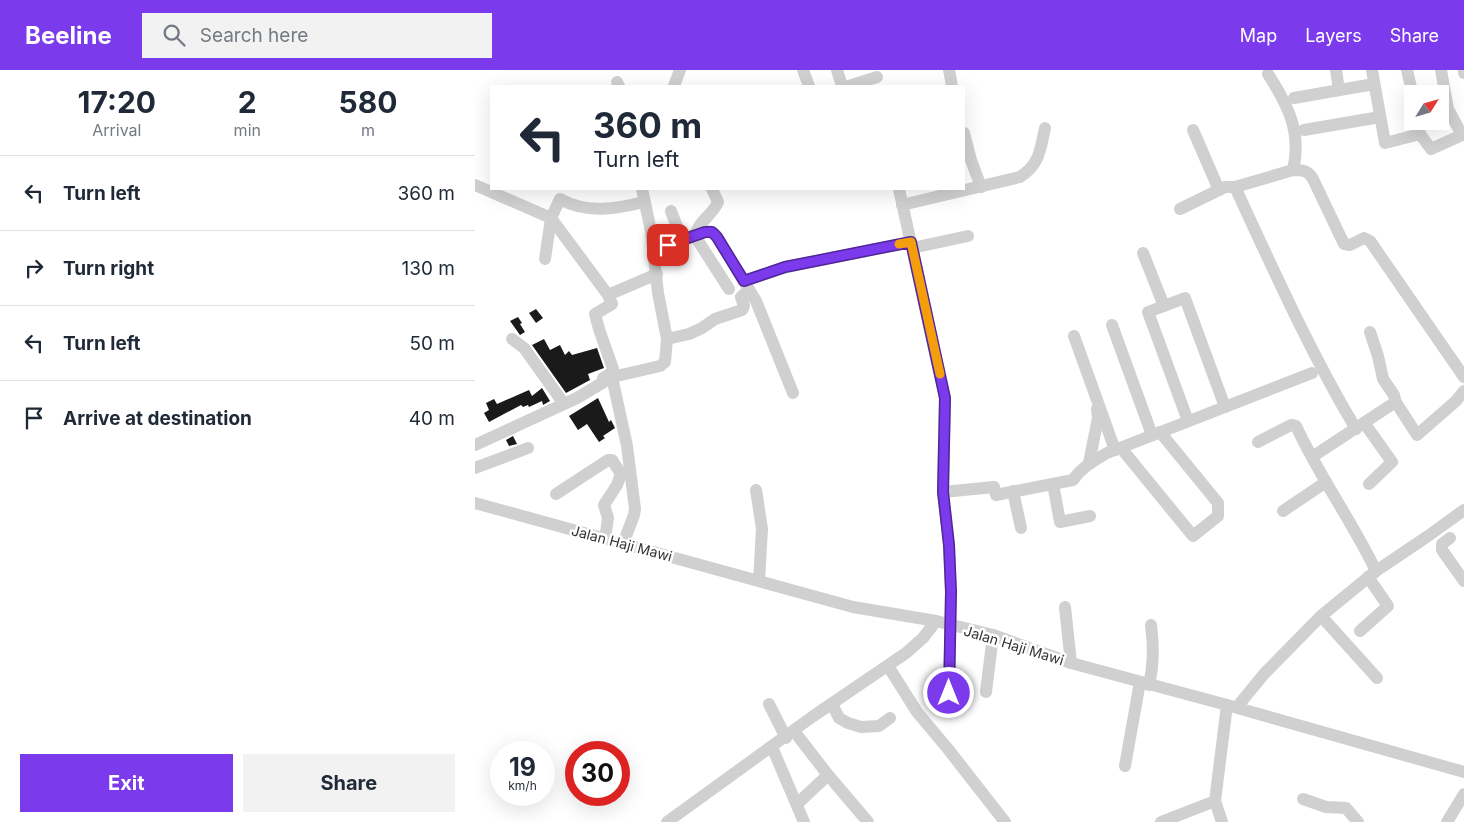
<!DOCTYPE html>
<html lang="en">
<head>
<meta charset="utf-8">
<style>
	body { margin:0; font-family:Inter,sans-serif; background:#f2f2f3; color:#1f2937; height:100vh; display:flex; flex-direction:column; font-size:19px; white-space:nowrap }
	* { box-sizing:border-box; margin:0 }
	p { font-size:16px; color:#747a83 }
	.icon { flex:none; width:28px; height:28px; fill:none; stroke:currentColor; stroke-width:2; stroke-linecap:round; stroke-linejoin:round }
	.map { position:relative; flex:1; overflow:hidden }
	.panel { display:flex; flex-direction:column; background:#fff; width:475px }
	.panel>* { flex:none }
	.guide { position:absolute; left:15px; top:15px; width:475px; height:105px; border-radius:0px; box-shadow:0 5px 20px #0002; background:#fff; color:#1f2937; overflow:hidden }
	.needle { width:32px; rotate:53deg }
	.fabs { position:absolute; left:929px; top:15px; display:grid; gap:10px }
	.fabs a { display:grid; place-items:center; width:45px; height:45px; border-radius:0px; background:#fff; box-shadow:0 5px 20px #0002; font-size:25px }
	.speed { position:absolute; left:15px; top:671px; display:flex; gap:10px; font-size:25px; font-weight:700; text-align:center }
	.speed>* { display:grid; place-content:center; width:65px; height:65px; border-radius:50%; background:#fff; box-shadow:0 5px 20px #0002; line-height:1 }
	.speed small { font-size:12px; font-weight:400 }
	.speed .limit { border:8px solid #d22; background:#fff; color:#111 }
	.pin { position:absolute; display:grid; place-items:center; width:42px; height:42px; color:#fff; margin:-21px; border-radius:10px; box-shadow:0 2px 8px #0006 }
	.me { position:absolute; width:55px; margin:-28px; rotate:0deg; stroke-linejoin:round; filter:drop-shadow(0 0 4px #0008) }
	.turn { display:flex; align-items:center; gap:18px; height:105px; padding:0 20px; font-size:22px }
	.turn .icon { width:65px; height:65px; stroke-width:2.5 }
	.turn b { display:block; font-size:35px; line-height:42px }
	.eta { display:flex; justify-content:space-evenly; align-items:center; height:85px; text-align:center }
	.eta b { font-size:30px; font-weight:700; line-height:35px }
	.primary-button { display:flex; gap:10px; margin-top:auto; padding:10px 20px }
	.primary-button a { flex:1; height:58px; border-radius:0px; background:#7c3aed; color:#fff; font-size:20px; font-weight:700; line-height:58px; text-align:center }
	.primary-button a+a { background:#f2f2f3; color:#1f2937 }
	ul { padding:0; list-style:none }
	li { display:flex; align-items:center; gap:15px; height:75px; padding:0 20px; border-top:1px solid #e0e1e3 }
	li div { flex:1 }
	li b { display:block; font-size:19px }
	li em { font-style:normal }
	header { display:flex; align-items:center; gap:30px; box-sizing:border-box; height:70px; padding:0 25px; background:#7c3aed; color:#fff }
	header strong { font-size:24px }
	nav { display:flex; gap:28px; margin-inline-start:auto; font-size:18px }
	.search { width:350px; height:45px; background:#f2f2f3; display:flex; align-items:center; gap:12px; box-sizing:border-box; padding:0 18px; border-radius:0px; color:#747a83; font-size:19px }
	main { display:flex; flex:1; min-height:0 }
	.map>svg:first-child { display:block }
	.building { fill:#1a1a1a }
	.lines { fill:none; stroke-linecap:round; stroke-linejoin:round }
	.minor { stroke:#d0d0d0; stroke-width:12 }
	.route-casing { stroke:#51269a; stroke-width:12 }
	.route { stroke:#7c3aed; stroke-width:9 }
	.slow { stroke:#f59e0b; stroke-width:9 }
	.labels { text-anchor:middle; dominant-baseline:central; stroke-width:5; stroke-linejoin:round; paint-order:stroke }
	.street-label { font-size:14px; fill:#333; stroke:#fff }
</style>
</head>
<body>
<header>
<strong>Beeline</strong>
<div class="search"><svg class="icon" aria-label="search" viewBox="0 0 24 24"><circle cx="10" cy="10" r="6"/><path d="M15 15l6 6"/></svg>Search here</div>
<nav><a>Map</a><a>Layers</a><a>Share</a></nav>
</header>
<main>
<section class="panel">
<div class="eta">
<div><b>17:20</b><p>Arrival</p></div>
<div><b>2</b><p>min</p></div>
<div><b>580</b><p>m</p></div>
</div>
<ul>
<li><svg class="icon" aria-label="left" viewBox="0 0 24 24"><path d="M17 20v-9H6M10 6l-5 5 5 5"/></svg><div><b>Turn left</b></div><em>360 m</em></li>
<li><svg class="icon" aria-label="right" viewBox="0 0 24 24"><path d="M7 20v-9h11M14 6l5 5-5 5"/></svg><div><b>Turn right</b></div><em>130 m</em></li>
<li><svg class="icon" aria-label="left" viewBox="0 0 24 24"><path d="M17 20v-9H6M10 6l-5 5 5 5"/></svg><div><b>Turn left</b></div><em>50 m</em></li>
<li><svg class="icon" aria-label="arrive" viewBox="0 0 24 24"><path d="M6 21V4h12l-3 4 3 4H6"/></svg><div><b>Arrive at destination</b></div><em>40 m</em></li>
</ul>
<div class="primary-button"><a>Exit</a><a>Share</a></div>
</section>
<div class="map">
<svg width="989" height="752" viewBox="0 0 989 752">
	<rect width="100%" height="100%" fill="#fff"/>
	<g class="building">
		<path d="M 61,239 L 68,248 L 61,253 L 54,243 Z"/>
		<path d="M 43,247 L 47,253 L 45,254 L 50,262 L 45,265 L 35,251 Z"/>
		<path d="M 69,269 L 75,280 L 85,275 L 90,285 L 94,281 L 97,285 L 122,278 L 129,298 L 113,304 L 115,310 L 91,323 L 57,275 Z"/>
		<path d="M 67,318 L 75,331 L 68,335 L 67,331 L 54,337 L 53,335 L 48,337 L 46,335 L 14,352 L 9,343 L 14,340 L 11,333 L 19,329 L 22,334 L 54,320 L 57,326 Z"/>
		<path d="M 123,328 L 134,352 L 136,350 L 140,358 L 128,366 L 130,368 L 124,372 L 112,354 L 103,360 L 94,346 Z"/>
		<path d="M 38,366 L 42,374 L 34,376 L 31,370 Z"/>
	</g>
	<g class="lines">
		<g class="minor">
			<path d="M 328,0 L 334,16"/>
			<path d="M 362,0 L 367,16"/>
			<path d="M 474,0 L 477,16"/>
			<path d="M 861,0 L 864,20"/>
			<path d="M 897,0 L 910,73 L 945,64"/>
			<path d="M 932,0 L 938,26"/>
			<path d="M 989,0 L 989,3"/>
			<path d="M 793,4 C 813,35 827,63 818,100"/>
			<path d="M 142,12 L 144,16"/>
			<path d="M 199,16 L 205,0"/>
			<path d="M 374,16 L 402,7"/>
			<path d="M 819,28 L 899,14"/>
			<path d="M 942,51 L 945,64 L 956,79 L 987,65 L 973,39 L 966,0"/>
			<path d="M 718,60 L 744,120"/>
			<path d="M 829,60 L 905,47"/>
			<path d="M 489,63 L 496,90 L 506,117"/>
			<path d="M 0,115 L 76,148 L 133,225 L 137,234 L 120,244 L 124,259 L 138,299 L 135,304 L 128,308"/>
			<path d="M 760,117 C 798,199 835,282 881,359"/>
			<path d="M 237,119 L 243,132 C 237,146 224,150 220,166 L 254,219"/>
			<path d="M 424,119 L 470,328 L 468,422 L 474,475 L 476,522 L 474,623"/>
			<path d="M 427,135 L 545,107 C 565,94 565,80 570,58"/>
			<path d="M 705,139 L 750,117 L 760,117 L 818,100 C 827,100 833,100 838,109 L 869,174 L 875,175 L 889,168 L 895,171 L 989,307"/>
			<path d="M 196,141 L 207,170"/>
			<path d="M 437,178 L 493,166"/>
			<path d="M 179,180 L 230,161 L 237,162 L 240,164 L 281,231 L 318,323"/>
			<path d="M 668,183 L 689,236"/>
			<path d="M 70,189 L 76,148 L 85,129 C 112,144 141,139 169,132"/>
			<path d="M 269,211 L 311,197 L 436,172"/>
			<path d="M 133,225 L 182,204"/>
			<path d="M 637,255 L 677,365"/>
			<path d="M 895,262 L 903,286 L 908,309 L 919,325 L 921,333"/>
			<path d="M 599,266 L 640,380"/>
			<path d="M 37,269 L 49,278 L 87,331"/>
			<path d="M 192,269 L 214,264 L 227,258 L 240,249 L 267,240 L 269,236 L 266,227 L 274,220"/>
			<path d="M 137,307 L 152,376 L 160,439 L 159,445 L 148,474"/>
			<path d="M 713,351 L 673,242 L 710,228 L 750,337"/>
			<path d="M 890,354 L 917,392 L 894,414"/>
			<path d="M 783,372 L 816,355 L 821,356 C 844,406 877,451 901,501"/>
			<path d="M 0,375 L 102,328 L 137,307 L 185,296 L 190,292 L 192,269 L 183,223 L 176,161 L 167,119"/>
			<path d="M 646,378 L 718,466 L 743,446 L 743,433 L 685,362"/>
			<path d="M 837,387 L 919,333 L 922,334 L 942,365 L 981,331 L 989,321"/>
			<path d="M 614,393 L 623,348 L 622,339"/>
			<path d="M 0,398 L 53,378"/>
			<path d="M 578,414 L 585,452 L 615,446"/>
			<path d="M 281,420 L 287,459 L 284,511"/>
			<path d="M 538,421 L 546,458"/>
			<path d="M 468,422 L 519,417 L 521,425 L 598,410 C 607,397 619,391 632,383 L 837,303"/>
			<path d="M 81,424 L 133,390 L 137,390 L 146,404 L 142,415 L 129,435 L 133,448 L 130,469"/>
			<path d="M 0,433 L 378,537 L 461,551 L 518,565 L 596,593 L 752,635 L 989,702"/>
			<path d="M 808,441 L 851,412"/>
			<path d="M 975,468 L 967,474 L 967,480 L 989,511"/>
			<path d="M 590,537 L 596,593"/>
			<path d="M 846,546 L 902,608"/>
			<path d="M 885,561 L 913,536 L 893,507"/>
			<path d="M 413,596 L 442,642 L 473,679 L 530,752"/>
			<path d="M 674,615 C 679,594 679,576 676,555"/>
			<path d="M 511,622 L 518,565"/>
			<path d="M 294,634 L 311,668"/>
			<path d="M 357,634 L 364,648 L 373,653 L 386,657 L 404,656 L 415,648"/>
			<path d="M 762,637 L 789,604 L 846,546 L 901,501 L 953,466 L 989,440"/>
			<path d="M 319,661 L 353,705 L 393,752"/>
			<path d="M 297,677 L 329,752"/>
			<path d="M 650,696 L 665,612"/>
			<path d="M 828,729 L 851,737 L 871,738 L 883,752"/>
			<path d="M 740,731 L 747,752"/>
			<path d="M 322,734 L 353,705"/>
			<path d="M 192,752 L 337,647 L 431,583 L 448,568 L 461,551"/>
			<path d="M 686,752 L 740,731 L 752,635"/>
			<path d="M 972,752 L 989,724"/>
		</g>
	</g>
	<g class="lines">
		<g class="route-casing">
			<path id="route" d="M 193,175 L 230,162 L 237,162 L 242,167 L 269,211 L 310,197 L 436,172 L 470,328 L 468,422 L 474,475 L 476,522 L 474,623"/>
		</g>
		<use href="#route" class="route"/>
		<path class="slow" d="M 424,174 L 436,172 L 465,304"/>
	</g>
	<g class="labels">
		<g class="street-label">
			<text transform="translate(147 473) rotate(15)">Jalan Haji Mawi</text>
			<text transform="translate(539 575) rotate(17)">Jalan Haji Mawi</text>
		</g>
	</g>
</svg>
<div class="fabs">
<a><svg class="needle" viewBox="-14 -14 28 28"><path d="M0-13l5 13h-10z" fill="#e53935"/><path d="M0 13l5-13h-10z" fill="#747a83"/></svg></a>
</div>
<div class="speed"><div>19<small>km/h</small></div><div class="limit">30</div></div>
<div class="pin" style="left:193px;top:175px;background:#d93025"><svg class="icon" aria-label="arrive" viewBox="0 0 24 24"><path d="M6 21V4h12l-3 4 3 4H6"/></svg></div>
<svg class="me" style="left:474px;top:623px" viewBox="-20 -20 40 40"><circle r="17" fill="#7c3aed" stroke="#fff" stroke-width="3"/><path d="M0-11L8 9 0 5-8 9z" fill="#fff"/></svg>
<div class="guide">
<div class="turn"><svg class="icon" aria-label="left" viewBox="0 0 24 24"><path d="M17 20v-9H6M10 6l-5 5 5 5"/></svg><div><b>360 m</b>Turn left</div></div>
</div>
</div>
</main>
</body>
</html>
